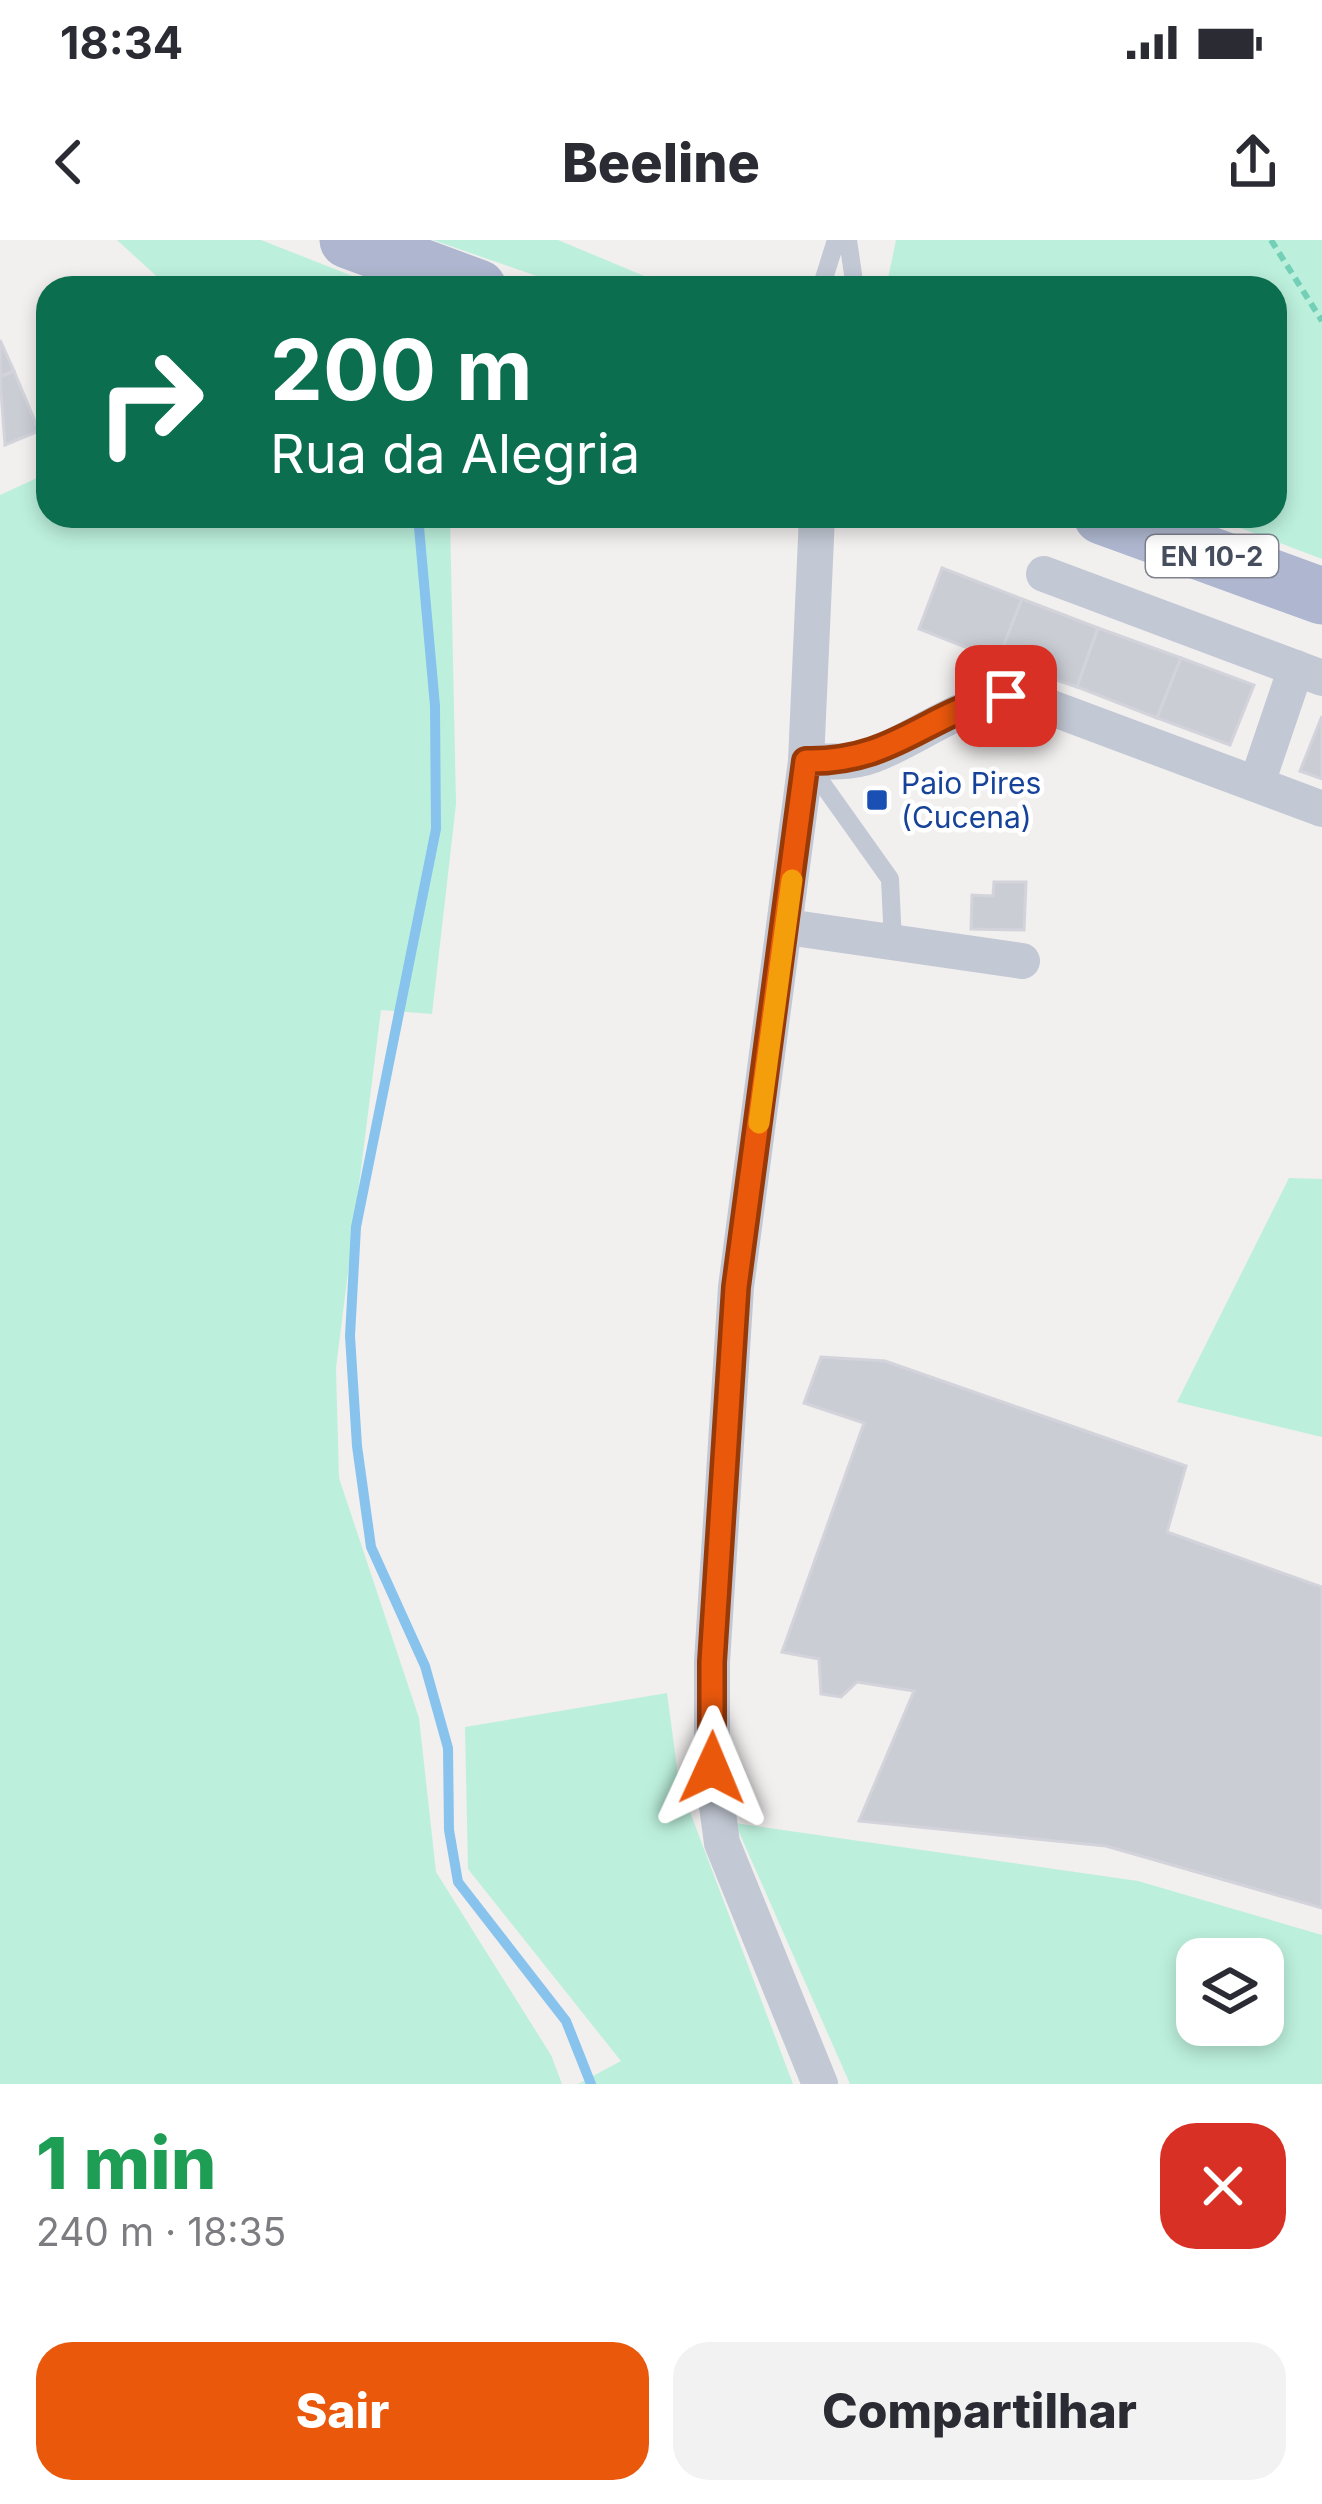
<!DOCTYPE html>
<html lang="pt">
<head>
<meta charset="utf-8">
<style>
	body { margin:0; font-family:Inter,sans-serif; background:#f2f2f3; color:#2b2b33; height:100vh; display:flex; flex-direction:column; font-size:45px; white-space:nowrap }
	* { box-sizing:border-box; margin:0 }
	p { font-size:39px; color:#7c7c81 }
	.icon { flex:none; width:66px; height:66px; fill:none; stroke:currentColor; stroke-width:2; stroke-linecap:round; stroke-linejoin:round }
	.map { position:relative; height:1844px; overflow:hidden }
	.side { display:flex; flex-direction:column; background:#fff; flex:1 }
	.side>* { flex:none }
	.top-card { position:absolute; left:36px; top:36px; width:1251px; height:252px; border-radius:36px; box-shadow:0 6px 18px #0003; background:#0b6e4f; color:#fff; overflow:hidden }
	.fabs { position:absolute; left:1176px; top:1698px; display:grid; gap:24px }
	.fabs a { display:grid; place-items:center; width:108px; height:108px; border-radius:24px; background:#fff; box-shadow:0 6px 18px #0003; font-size:60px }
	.pin { position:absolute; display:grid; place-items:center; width:102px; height:102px; color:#fff; margin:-51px; border-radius:24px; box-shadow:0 6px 18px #0006 }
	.me { position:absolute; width:132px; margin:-66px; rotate:1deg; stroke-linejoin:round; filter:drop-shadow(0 0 9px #0008) }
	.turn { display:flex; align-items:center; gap:42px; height:252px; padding:0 36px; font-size:54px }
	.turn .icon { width:156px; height:156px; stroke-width:2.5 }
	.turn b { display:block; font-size:84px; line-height:102px }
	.round { display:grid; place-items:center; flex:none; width:126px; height:126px; border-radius:36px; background:#f2f2f3 }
	.summary { display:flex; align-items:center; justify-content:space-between; height:204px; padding:0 36px }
	h1 { font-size:72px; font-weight:800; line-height:90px; color:#1e9e55 }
	.cta { display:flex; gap:24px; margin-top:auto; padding:24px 36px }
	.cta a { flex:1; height:138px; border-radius:36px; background:#ea580c; color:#fff; font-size:48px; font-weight:800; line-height:138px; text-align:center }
	.cta a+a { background:#f2f2f3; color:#2b2b33 }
	.status { display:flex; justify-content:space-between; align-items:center; height:84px; padding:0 60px; background:#fff; direction:ltr }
	.status svg { height:33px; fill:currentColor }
	header { display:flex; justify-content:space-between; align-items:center; height:156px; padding:0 36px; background:#fff; font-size:54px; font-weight:800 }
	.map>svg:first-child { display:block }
	.green { fill:#bcf0dc; fill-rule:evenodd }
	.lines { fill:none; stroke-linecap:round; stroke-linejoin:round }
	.stream { stroke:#88c3ee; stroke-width:10 }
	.building { fill:#cbcdd5; stroke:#d3d3db; stroke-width:3 }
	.path { stroke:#73cfb6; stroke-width:6; stroke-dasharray:9 6; stroke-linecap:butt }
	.lane { stroke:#c2c8d4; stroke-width:18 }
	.street { stroke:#c2c8d4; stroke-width:36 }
	.primary { stroke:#aeb7cf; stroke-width:57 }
	.route-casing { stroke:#983908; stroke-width:30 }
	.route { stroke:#ea580c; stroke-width:21 }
	.slow { stroke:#f59e0b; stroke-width:21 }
	.transit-dot { fill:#1a4fb4; stroke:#fff; stroke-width:4.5 }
	.labels { text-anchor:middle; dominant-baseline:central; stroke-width:9; stroke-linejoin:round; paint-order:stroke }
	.shield { fill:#fff; stroke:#7e828e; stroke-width:3 }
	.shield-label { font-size:27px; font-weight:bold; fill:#464d5d }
	.transit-label { font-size:30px; fill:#164399; stroke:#fff; text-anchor:start }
</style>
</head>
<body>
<div class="status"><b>18:34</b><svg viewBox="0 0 49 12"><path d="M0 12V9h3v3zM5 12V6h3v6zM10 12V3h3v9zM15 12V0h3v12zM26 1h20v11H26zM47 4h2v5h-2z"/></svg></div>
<header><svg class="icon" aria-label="back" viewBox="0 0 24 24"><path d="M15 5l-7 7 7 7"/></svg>Beeline<svg class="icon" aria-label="share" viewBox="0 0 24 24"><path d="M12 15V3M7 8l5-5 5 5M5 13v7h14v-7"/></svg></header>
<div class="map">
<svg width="1322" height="1844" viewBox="0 0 1322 1844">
	<rect width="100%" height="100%" fill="#f2efef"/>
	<g class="green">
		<path d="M 117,0 L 261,0 L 383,48 L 159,48 L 164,43 Z"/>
		<path d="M 433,0 L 558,0 L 673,48 L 571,48 Z"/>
		<path d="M 896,0 L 1322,0 L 1322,319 L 1209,276 L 1275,276 L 1275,48 L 886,48 Z"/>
		<path d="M 48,233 L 48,276 L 450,276 L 456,564 L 432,774 L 381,770 L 336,1128 L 339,1238 L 419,1478 L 436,1632 L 551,1815 L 562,1844 L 0,1844 L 0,255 Z"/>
		<path d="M 1289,938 L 1322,939 L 1322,1197 L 1177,1162 Z"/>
		<path d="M 667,1453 L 679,1543 L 793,1844 L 578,1844 L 621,1821 L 468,1629 L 465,1487 Z"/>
		<path d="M 735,1583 L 1138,1641 L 1322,1695 L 1322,1844 L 850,1844 ZM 1197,1719 L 1263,1719 L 1263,1785 L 1197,1785 Z"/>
	</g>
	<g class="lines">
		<path class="stream" d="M 418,276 L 435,466 L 436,589 L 356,987 L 350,1096 L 357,1206 L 371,1307 L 425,1426 L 448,1508 L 449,1590 L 458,1642 L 566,1781 L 591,1844"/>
	</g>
	<g class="building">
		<path d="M 0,100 L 14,131 L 0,137 Z"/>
		<path d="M 14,131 L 39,191 L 5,205 L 0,137 Z"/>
		<path d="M 942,328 L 1022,359 L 998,420 L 919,389 Z"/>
		<path d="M 1022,359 L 1098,388 L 1077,447 L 998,420 Z"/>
		<path d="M 1098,388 L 1181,418 L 1157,478 L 1077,447 Z"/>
		<path d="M 1181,418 L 1254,445 L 1230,505 L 1157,478 Z"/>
		<path d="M 1322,476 L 1322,539 L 1300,531 Z"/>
		<path d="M 994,642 L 1026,642 L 1024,690 L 971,689 L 972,655 L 993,656 Z"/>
		<path d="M 821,1117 L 885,1121 L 1186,1226 L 1167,1292 L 1322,1347 L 1322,1668 L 1106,1606 L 859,1581 L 914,1451 L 857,1442 L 841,1457 L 821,1454 L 819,1419 L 782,1412 L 864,1183 L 804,1163 Z"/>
	</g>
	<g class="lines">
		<path class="path" d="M 1271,0 L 1322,81"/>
		<g class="lane">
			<path d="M 848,0 L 855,48"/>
			<path d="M 821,48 L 836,0"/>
			<path d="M 809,525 L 890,639 L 893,703"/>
		</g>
		<g class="street">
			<path d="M 817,276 L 806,521 L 736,1047 L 712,1422 L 712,1529 L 722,1603 L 820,1844"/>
			<path d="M 1044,334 L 1322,438"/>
			<path d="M 806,521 C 829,522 851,523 873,515 C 928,495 972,449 1033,461 L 1322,569"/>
			<path d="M 1257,543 L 1296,428"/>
			<path d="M 787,687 L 1022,721"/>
		</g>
		<g class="primary">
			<path d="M 348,0 L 478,48"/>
			<path d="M 1102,276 L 1322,356"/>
		</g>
	</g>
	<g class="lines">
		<g class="route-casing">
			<path id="route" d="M 712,1528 L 712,1422 L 736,1047 L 806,521 C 896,523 929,470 1006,456"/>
		</g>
		<use href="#route" class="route"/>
		<path class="slow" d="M 759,883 L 792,640"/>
	</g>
	<rect class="transit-dot" x="865" y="548" width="24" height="24" rx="6"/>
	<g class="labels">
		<rect class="shield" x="1146" y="295" width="132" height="42" rx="9"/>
		<g class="shield-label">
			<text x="1212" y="316">EN 10-2</text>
		</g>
		<g class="transit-label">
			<text x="901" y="543">Paio Pires<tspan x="901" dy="34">(Cucena)</tspan></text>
		</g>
	</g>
</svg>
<div class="fabs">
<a><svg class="icon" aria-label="layers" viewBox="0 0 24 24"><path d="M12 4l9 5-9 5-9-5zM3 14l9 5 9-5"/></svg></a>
</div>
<div class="pin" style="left:1006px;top:456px;background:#d93025"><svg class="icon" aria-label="arrive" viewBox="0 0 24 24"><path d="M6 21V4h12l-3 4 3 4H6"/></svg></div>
<svg class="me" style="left:712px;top:1528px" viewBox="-20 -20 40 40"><path d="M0-17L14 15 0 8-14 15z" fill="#ea580c" stroke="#fff" stroke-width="4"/></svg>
<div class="top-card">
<div class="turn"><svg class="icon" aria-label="right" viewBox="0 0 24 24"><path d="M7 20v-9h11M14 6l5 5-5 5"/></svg><div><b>200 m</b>Rua da Alegria</div></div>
</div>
</div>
<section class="side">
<div class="summary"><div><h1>1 min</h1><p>240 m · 18:35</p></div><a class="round" style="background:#d93025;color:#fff"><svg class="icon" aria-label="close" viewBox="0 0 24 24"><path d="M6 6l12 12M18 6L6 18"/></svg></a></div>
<div class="cta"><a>Sair</a><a>Compartilhar</a></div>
</section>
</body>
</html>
